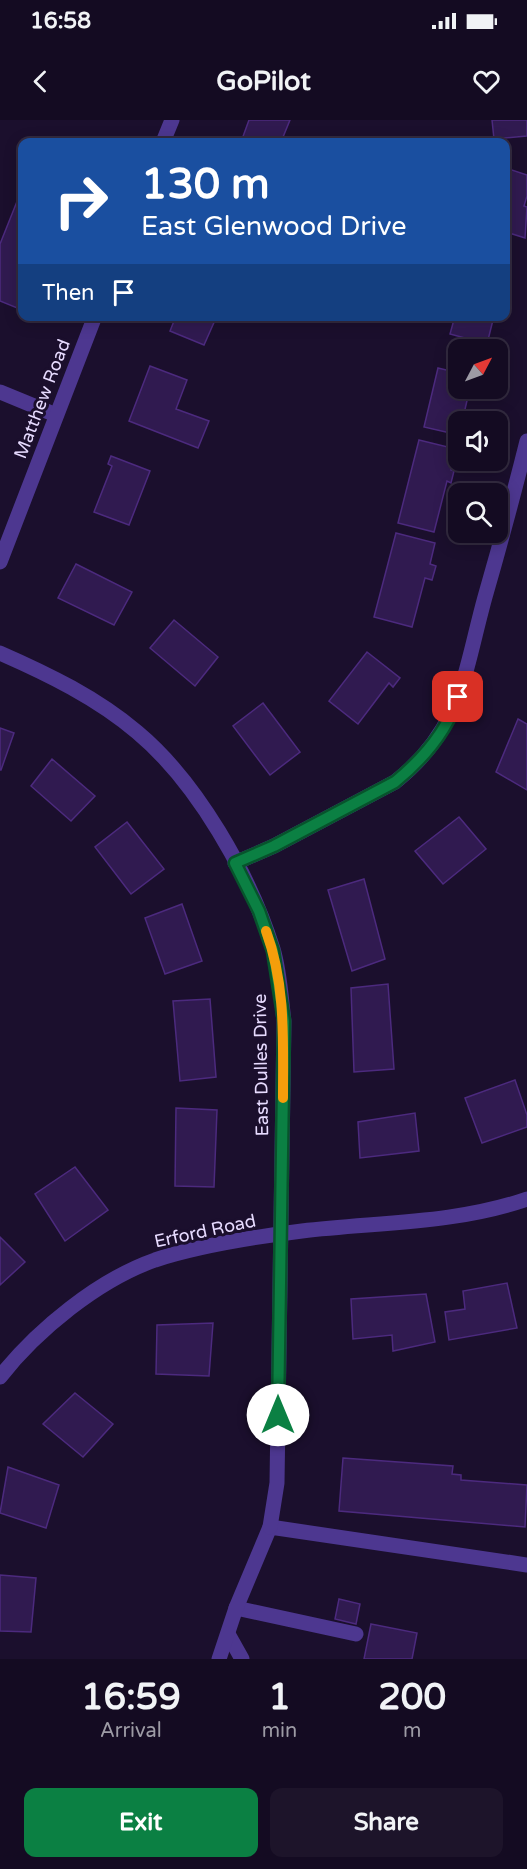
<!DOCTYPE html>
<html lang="en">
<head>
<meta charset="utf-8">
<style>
	body { margin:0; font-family:"Varela Round",sans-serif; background:#1d142a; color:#f1f3f6; height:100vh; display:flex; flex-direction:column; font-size:22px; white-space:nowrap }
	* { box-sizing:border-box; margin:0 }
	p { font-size:20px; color:#9d9ba5 }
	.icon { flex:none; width:33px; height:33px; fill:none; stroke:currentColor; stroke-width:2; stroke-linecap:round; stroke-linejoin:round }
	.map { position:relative; height:1539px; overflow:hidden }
	.panel { display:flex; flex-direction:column; background:#140b22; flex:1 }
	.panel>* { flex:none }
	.banner { position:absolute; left:18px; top:18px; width:492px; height:183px; border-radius:12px; box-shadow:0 3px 15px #0003,0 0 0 2px #332b40; background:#1a4fa0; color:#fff; overflow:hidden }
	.needle { width:39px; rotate:49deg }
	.buttons { position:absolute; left:448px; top:219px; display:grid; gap:12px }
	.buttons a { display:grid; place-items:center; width:60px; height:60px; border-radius:12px; background:#140b22; box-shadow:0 3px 15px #0003,0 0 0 2px #332b40; font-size:30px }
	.pin { position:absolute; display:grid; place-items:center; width:51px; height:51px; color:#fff; margin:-26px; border-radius:12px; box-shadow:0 3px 9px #0006 }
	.me { position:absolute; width:66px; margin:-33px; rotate:0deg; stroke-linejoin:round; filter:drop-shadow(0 0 4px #0008) }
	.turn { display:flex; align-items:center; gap:21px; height:126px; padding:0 24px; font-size:27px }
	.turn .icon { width:78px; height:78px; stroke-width:2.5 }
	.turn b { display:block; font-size:42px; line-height:51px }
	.then { display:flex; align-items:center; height:57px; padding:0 24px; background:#0003; gap:12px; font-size:22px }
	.eta { display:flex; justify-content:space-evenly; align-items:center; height:102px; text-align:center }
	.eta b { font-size:36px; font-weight:700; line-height:42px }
	.cta { display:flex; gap:12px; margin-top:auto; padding:12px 24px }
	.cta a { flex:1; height:69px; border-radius:12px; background:#0b8043; color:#fff; font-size:24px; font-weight:700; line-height:69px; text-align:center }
	.cta a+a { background:#1d142a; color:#f1f3f6 }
	.status { display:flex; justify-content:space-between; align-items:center; height:42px; padding:0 30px; background:#140b22; direction:ltr }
	.status svg { height:16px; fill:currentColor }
	header { display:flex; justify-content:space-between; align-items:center; height:78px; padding:0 24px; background:#140b22; font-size:27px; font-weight:700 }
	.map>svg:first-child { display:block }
	.building { fill:#301a50; stroke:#4c2a7e; stroke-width:1.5 }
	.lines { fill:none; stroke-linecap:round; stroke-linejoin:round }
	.service { stroke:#4d3790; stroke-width:15 }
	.minor { stroke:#4d3790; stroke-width:15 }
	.route-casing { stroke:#07532c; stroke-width:15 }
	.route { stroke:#0b8043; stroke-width:10 }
	.slow { stroke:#f59e0b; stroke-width:10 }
	.labels { text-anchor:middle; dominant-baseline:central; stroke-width:6; stroke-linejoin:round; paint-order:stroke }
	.street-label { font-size:18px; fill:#e7dbff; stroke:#1b0f2d }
</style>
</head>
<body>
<div class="status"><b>16:58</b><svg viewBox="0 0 49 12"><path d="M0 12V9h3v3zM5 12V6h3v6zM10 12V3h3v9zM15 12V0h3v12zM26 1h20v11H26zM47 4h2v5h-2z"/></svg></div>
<header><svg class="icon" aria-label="back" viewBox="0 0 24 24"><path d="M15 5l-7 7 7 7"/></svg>GoPilot<svg class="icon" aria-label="heart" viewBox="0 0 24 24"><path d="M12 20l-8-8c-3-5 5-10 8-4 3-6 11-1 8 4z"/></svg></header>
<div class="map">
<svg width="527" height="1539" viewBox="0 0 527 1539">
	<rect width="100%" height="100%" fill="#1b0f2d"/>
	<g class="building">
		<path d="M 249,0 L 290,0 L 281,22 L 241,22 Z"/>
		<path d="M 492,0 L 527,0 L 527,16 L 494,19 Z"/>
		<path d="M 506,48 L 527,55 L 527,76 L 524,86 L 527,87 L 525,118 L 506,112 Z"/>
		<path d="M 18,79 L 22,79 L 22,190 L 0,181 L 0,124 Z"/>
		<path d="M 176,196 L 227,196 L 225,202 L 216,198 L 204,225 L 170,211 Z"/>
		<path d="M 455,196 L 494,196 L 487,224 L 450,214 Z"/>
		<path d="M 150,246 L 187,260 L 176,289 L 209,301 L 198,328 L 129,301 Z"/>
		<path d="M 438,248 L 459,253 L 459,268 L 470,268 L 462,302 L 459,302 L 459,315 L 424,307 Z"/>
		<path d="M 419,320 L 456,329 L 451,350 L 454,351 L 451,363 L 447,361 L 434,412 L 398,403 Z"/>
		<path d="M 111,336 L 150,351 L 129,405 L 94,392 L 112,346 L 108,344 Z"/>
		<path d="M 396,413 L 435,423 L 430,444 L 436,446 L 432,460 L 425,458 L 412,507 L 374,497 Z"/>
		<path d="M 76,444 L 132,472 L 114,505 L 58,478 Z"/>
		<path d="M 174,500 L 218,537 L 195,566 L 150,528 Z"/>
		<path d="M 367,532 L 400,558 L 393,567 L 389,563 L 358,604 L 329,581 Z"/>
		<path d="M 263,583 L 300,632 L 270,655 L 233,606 Z"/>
		<path d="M 518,599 L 527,604 L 527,670 L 496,652 Z"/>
		<path d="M 0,608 L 14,613 L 1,650 L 0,650 Z"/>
		<path d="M 52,639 L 95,676 L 71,701 L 31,666 Z"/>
		<path d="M 459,697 L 486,729 L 443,764 L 415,731 Z"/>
		<path d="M 127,702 L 164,749 L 131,774 L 95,727 Z"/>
		<path d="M 364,759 L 385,839 L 352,851 L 328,770 Z"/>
		<path d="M 182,784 L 202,841 L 165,854 L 145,798 Z"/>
		<path d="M 388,864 L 394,949 L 354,952 L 351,868 Z"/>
		<path d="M 210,879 L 216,957 L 180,961 L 173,881 Z"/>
		<path d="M 515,960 L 527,995 L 527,1007 L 482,1023 L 465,978 Z"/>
		<path d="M 176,988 L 217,990 L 214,1067 L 175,1066 Z"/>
		<path d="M 415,993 L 419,1031 L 360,1038 L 358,1002 Z"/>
		<path d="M 75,1047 L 108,1090 L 65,1121 L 35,1074 Z"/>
		<path d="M 0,1117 L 25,1142 L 0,1165 Z"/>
		<path d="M 507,1163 L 517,1208 L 449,1220 L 445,1192 L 465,1189 L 463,1171 Z"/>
		<path d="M 426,1174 L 435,1222 L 393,1231 L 392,1215 L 353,1219 L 351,1179 Z"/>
		<path d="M 213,1203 L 209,1256 L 156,1254 L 157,1205 Z"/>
		<path d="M 75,1273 L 113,1304 L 83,1337 L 43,1304 Z"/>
		<path d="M 343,1338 L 453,1346 L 452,1354 L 461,1355 L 461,1360 L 527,1365 L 525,1407 L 339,1391 Z"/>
		<path d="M 8,1347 L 59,1365 L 46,1408 L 0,1393 Z"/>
		<path d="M 0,1455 L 36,1458 L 31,1512 L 0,1511 Z"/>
		<path d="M 339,1479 L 360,1484 L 356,1504 L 335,1499 Z"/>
		<path d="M 371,1504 L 417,1513 L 412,1539 L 364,1539 Z"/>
	</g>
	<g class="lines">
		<g class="service">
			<path d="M 0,272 L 56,295"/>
			<path d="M 236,1488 L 356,1514"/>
			<path d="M 228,1514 L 242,1539"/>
			<path d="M 219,1539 L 236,1488 L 270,1407 L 527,1445"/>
		</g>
		<g class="minor">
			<path d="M 163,22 L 172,0"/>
			<path d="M 0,442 L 95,196"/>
			<path d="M 0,533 C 48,554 97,578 137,612 C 197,662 250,755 273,829 C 280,852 281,878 284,901 L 277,1363 L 270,1407"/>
			<path d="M 235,743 L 274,726 L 395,662 C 462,609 464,553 485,477 C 500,425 514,373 527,321"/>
			<path d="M 0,1257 C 37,1210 98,1160 155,1140 C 201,1125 254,1117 302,1111 C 378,1102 455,1104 527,1079"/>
		</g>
	</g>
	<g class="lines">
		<g class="route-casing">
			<path id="route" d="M 278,1295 L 284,901 L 273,831 L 259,791 L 235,743 L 274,726 L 395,662 C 423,639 447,612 458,577"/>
		</g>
		<use href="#route" class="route"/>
		<path class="slow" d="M 266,811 C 286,865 283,921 283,978"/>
	</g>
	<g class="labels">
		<g class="street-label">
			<text transform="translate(42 279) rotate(-69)">Matthew Road</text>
			<text transform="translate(261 945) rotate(-91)">East Dulles Drive</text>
			<text transform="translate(205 1111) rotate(-12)">Erford Road</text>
		</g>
	</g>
</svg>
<div class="buttons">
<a><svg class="needle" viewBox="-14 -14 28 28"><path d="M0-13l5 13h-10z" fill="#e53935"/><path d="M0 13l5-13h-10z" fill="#9d9ba5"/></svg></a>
<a><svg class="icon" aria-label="sound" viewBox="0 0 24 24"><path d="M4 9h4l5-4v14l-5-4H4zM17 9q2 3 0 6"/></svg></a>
<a><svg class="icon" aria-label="search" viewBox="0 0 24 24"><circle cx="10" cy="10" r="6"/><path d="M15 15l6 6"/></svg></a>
</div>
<div class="pin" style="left:458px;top:577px;background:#d93025"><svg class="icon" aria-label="arrive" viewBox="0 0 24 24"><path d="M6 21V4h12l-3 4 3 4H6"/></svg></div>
<svg class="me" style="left:278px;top:1295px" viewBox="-20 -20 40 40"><circle r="19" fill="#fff"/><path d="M0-13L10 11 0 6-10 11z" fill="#0b8043"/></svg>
<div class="banner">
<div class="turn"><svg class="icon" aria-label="right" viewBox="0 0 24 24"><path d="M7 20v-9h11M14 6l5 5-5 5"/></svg><div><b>130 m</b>East Glenwood Drive</div></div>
<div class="then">Then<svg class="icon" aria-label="arrive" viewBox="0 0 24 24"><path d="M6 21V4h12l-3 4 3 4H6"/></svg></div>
</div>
</div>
<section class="panel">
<div class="eta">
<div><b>16:59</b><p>Arrival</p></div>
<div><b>1</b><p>min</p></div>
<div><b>200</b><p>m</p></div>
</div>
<div class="cta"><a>Exit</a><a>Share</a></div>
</section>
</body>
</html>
